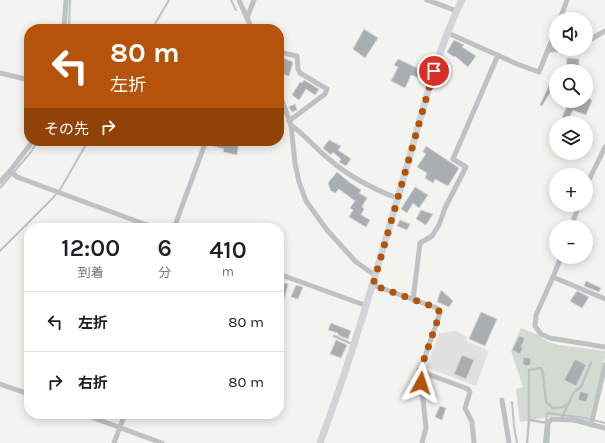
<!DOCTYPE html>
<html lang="ja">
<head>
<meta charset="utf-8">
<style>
	body { margin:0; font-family:Karla,"Noto Sans JP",sans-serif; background:#f2f2f2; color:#202124; height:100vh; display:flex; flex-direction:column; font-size:15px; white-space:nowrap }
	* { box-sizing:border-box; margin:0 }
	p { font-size:13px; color:#757577 }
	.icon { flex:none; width:22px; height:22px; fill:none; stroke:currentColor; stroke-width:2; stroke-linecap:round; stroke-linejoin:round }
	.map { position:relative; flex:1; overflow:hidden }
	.sheet { position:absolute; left:24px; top:223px; width:260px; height:196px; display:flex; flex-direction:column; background:#fff; border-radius:16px; box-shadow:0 2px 10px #0003 }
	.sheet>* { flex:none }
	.hud { position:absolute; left:24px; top:24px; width:260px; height:122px; border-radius:16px; box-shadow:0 2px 10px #0003; background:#b45309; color:#fff; overflow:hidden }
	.controls { position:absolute; left:549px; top:12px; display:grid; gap:8px }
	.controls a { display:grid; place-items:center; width:44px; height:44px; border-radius:50%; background:#fff; box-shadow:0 2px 10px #0003; font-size:20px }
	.pin { position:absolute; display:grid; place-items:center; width:34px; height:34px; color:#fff; margin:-17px; border:2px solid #fff; border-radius:50%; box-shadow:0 1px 4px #0007 }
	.me { position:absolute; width:44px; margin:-22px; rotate:5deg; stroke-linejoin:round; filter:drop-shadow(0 0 3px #0008) }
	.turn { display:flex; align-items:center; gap:14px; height:84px; padding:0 20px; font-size:18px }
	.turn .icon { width:52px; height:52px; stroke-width:2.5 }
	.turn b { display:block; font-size:28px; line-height:34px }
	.then { display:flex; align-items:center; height:38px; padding:0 20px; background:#0003; gap:8px; font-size:15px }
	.eta { display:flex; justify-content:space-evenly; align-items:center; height:68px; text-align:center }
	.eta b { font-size:24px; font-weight:600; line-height:28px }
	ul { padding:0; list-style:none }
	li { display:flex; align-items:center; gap:12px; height:60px; padding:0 20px; border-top:1px solid #e0e0e0 }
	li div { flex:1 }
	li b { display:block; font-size:15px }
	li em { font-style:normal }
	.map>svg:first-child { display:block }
	.built { fill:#e1e2e0 }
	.green { fill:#d3dad1 }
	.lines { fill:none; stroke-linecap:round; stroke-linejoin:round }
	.stream { stroke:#bcc3c9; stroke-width:2 }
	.building { fill:#a9aeb3; stroke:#d4d5d3 }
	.lane { stroke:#bfc2c5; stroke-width:2.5 }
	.street { stroke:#bfc2c5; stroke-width:5 }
	.secondary { stroke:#d1d5d9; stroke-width:7 }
	.route { stroke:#b45309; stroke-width:7; stroke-dasharray:0 12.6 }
</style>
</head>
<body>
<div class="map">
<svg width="605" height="443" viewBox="0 0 605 443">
	<rect width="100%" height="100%" fill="#f3f3f0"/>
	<path class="built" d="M 457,331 L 467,337 L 467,341 L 489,351 L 476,386 L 426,367 L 439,333 Z"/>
	<path class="green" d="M 521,328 L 538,335 L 548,342 L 559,345 L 605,351 L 605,357 L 589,421 L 555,416 L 520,422 L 516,389 L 523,387 L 511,351 Z"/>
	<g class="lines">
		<g class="stream">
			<path d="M 231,0 L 236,10"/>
			<path d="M 69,29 L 70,0"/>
			<path d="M 152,29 L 169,0"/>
			<path d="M 0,188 L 31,152 L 38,141"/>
			<path d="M 0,251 L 53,198 L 61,188 L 88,141"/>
			<path d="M 512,402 L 514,426 L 517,443"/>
			<path d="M 544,443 L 547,413 L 585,418 L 605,423"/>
		</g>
	</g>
	<g class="building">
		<path d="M 364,29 L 378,38 L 365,58 L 353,49 Z"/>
		<path d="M 454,40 L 464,45 L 462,47 L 476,56 L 468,67 L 455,56 L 454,57 L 447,52 Z"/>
		<path d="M 281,57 L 293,62 L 289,76 L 279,73 L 279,63 Z"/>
		<path d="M 567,58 L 579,59 L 579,69 L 566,70 Z"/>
		<path d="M 398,59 L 428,73 L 426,80 L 411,75 L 405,88 L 391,81 L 398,67 L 394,65 Z"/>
		<path d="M 304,80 L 319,89 L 315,95 L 306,89 L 299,100 L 292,95 L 300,82 L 302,83 Z"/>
		<path d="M 550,83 L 554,86 L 542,106 L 540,105 Z"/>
		<path d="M 586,88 L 592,90 L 589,99 L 592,100 L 586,115 L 573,110 L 567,122 L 562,118 L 569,101 L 586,101 Z"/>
		<path d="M 295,104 L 297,110 L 292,112 L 289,107 Z"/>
		<path d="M 329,140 L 341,146 L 338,150 L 351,159 L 346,166 L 339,162 L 341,159 L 333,152 L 331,155 L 323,148 Z"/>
		<path d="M 211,141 L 239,141 L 237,155 L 223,152 L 224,149 L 210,145 Z"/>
		<path d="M 426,146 L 459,168 L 448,186 L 435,179 L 433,183 L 425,178 L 427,173 L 417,167 L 426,154 L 423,152 Z"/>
		<path d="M 337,172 L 349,182 L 361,190 L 359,193 L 367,198 L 362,207 L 364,209 L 361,215 L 370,220 L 366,227 L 349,217 L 353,210 L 350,208 L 355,201 L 339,189 L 335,193 L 331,191 L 328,183 Z"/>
		<path d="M 415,187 L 428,195 L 419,208 L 413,203 L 407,213 L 401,209 Z"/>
		<path d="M 421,210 L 433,214 L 426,225 L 416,219 Z"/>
		<path d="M 400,220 L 410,224 L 407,230 L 397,226 Z"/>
		<path d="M 586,281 L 601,288 L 599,292 L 584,286 Z"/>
		<path d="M 279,282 L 288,284 L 284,299 L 279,298 Z"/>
		<path d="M 296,285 L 303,287 L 298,299 L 291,297 Z"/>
		<path d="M 441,290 L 453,301 L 449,307 L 437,302 Z"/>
		<path d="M 577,291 L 589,297 L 582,308 L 570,301 Z"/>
		<path d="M 481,312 L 497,319 L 485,346 L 469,339 Z"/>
		<path d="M 331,323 L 351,331 L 348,339 L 338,335 L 338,333 L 328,330 Z"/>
		<path d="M 519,336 L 525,338 L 521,347 L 523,348 L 520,354 L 512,350 Z"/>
		<path d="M 336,340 L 347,345 L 341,358 L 330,354 Z"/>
		<path d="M 462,355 L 474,360 L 466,379 L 454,374 Z"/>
		<path d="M 523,357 L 530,358 L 531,361 L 530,365 L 526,366 L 523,364 Z"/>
		<path d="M 575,359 L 586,365 L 576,386 L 564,380 Z"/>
		<path d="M 580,391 L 589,394 L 586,402 L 578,400 Z"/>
		<path d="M 440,406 L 446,408 L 442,420 L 435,417 Z"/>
	</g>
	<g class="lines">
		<g class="lane">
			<path d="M 334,336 L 352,344"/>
			<path d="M 561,419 L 574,392 L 581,387 L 591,363"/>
			<path d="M 548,423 L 529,420 L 529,370 L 541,368 L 543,373 L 546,402 L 553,408 L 563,407 L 569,403"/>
			<path d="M 527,443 L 529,420"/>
		</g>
		<g class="street">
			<path d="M 239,0 L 252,29"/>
			<path d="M 427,0 L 457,11"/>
			<path d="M 247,18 L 254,0"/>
			<path d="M 560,19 L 567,0"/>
			<path d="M 64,29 L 66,0"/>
			<path d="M 448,33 L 517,64 L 539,72 L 556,30"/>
			<path d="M 586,42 L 605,31"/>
			<path d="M 549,50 L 567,49"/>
			<path d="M 279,52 L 297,56 L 298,69 L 300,73 L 327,89 L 325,94 L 289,121"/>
			<path d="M 0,73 L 29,80"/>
			<path d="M 279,92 L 291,125 L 295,163 L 299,182 L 306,201 L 327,230 L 356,262 L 375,275"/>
			<path d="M 291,125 C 305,135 316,149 330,160 C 350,177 373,189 397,198"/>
			<path d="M 10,171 L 17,177 L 155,228"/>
			<path d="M 0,182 L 10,171 L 33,141"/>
			<path d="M 586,186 L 605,147"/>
			<path d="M 571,227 L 579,205"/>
			<path d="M 174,228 L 206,141"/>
			<path d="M 561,257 L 553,277 L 536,315 L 535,326 L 541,334 L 550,338 L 605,347"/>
			<path d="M 279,274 L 367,306"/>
			<path d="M 553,277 L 605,299"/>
			<path d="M 373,285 L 437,308 L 440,313 L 420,371 L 426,428 L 422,443"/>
			<path d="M 413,300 L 420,243 L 432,236 L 439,225 L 445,208 L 466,167 L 453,159 L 498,55"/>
			<path d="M 422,367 L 425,373 L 468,389 L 470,392 L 465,408 L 472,422 L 474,443"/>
			<path d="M 0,384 L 29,394"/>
			<path d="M 502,400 L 509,443"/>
			<path d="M 83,414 L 162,443"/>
			<path d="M 591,425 L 605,365"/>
			<path d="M 114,443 L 125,414"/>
			<path d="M 547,443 L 548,423 L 552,419 L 574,420 L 605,428"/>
		</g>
		<path class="secondary" d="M 320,443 C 354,352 380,259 407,166 C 423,111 436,52 462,0"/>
	</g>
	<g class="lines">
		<path class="route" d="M 421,383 L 420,371 L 440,313 L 437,308 L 373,285 L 434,71"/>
	</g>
</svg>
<div class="controls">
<a><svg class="icon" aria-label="sound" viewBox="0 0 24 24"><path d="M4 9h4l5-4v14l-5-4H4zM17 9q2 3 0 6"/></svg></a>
<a><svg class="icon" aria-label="search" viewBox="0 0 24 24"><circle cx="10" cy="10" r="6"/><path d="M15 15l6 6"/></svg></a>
<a><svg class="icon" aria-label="layers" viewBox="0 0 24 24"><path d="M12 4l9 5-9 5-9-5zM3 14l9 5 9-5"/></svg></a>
<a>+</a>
<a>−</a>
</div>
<div class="pin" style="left:434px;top:71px;background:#d93025"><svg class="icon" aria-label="arrive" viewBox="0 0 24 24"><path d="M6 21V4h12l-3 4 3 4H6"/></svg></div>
<svg class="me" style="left:421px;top:383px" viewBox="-20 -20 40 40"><path d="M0-17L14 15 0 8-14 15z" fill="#b45309" stroke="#fff" stroke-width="4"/></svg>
<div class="hud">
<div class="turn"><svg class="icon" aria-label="left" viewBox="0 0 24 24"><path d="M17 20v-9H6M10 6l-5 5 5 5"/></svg><div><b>80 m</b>左折</div></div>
<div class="then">その先<svg class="icon" aria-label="right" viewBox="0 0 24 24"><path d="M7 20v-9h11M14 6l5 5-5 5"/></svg></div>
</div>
<section class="sheet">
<div class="eta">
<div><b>12:00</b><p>到着</p></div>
<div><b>6</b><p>分</p></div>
<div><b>410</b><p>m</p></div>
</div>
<ul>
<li><svg class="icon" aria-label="left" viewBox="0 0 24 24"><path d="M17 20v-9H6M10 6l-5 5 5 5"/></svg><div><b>左折</b></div><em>80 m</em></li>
<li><svg class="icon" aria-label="right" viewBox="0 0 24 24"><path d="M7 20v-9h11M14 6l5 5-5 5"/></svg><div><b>右折</b></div><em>80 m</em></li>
</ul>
</section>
</div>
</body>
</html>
